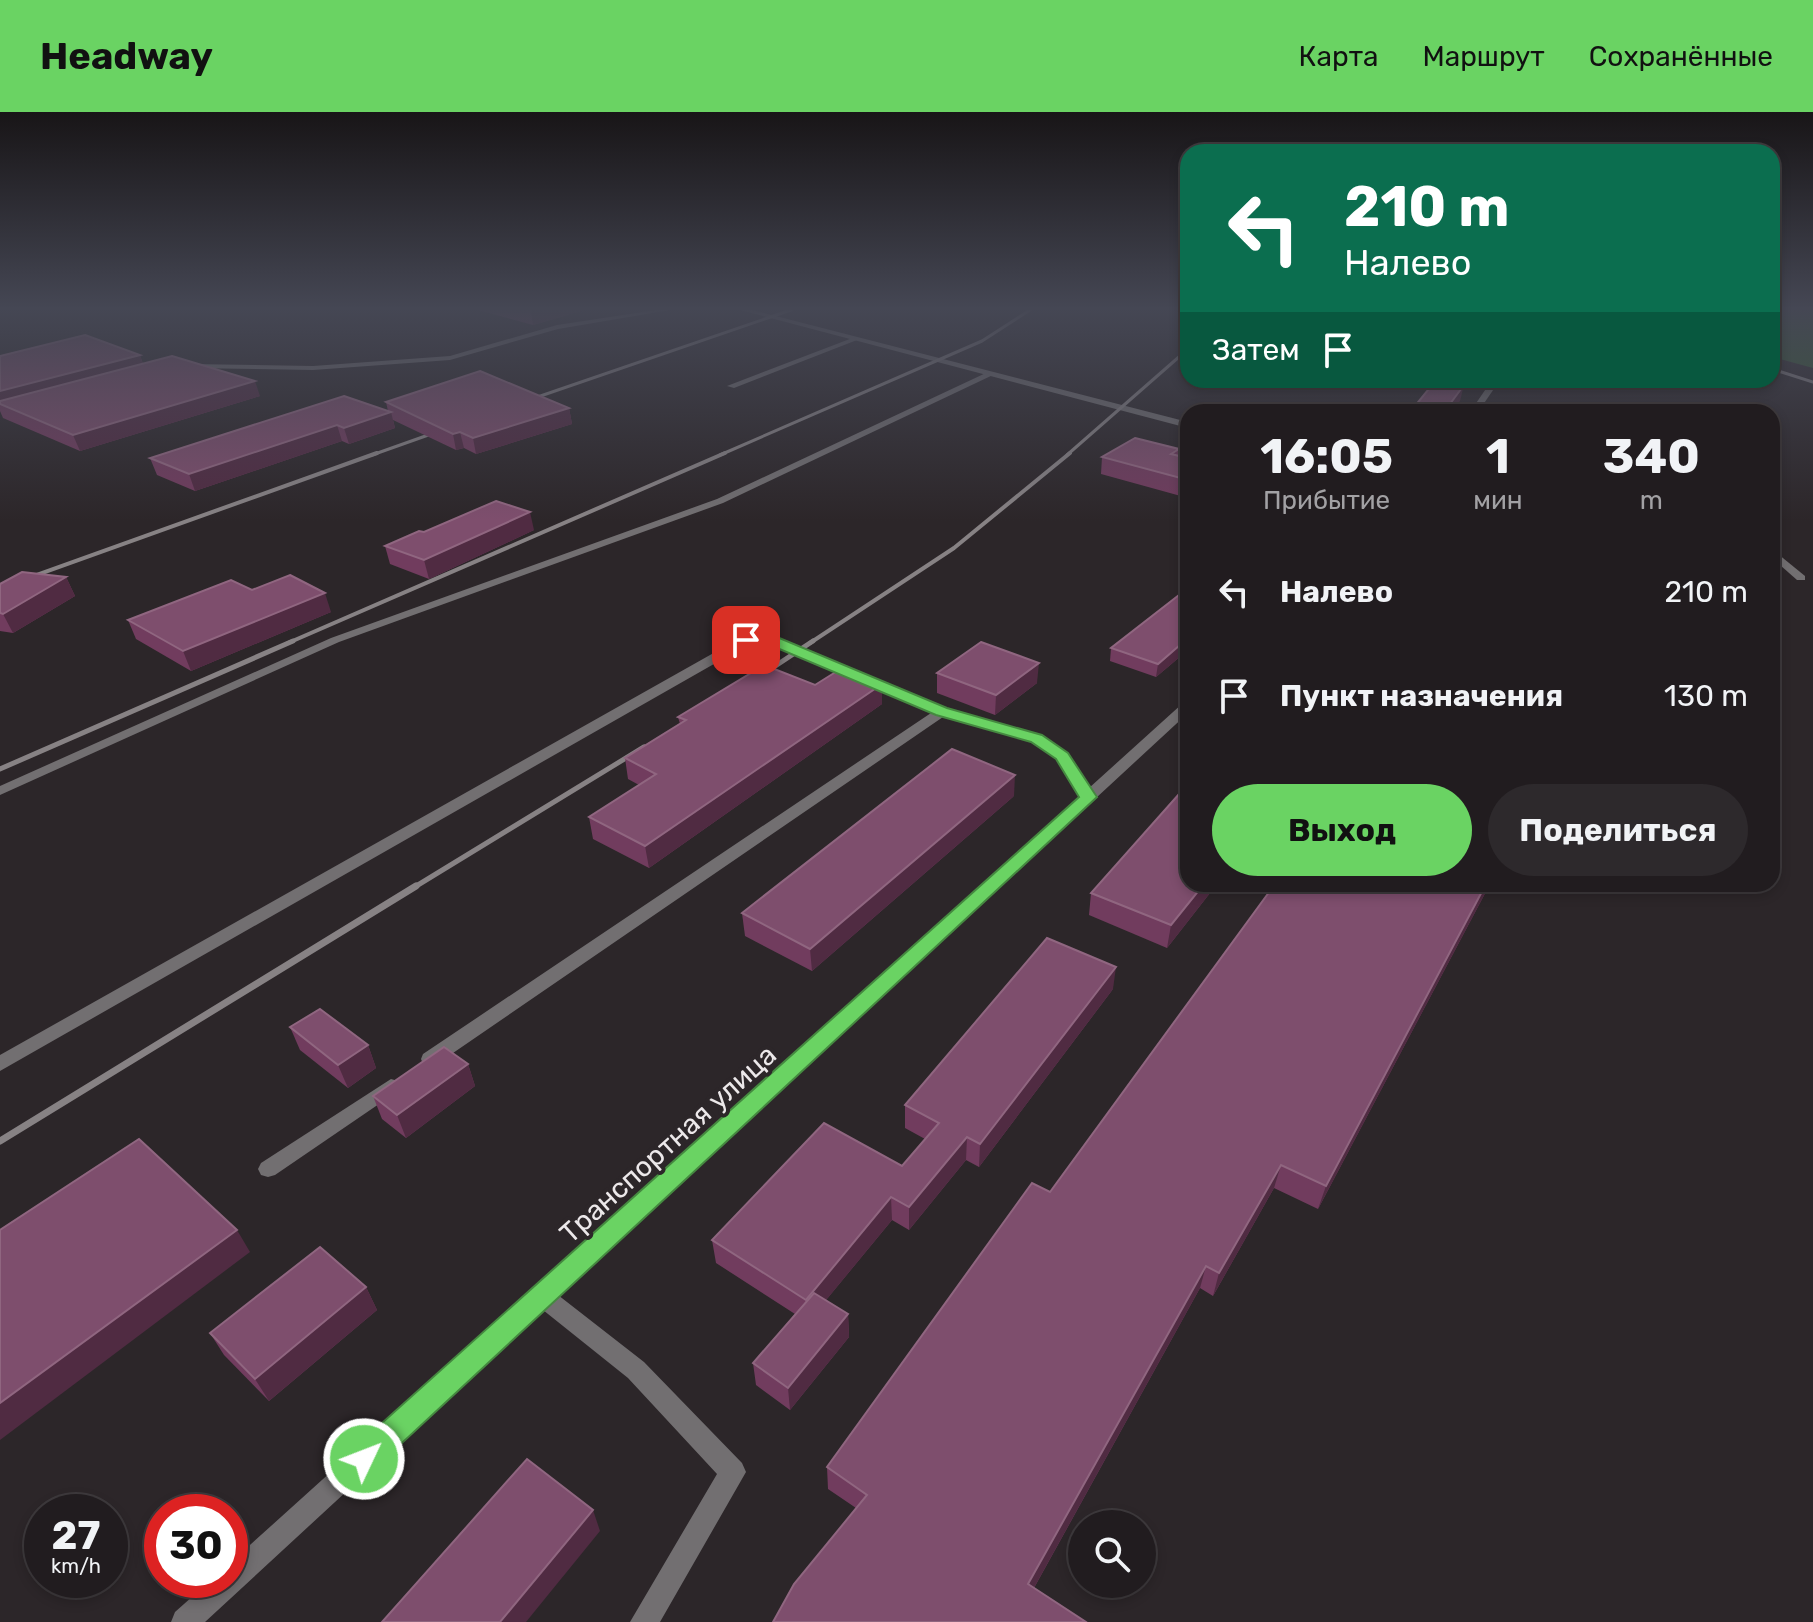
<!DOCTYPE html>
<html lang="ru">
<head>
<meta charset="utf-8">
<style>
	body { margin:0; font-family:Rubik,sans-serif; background:#2d292c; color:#f1f3f6; height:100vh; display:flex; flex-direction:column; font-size:30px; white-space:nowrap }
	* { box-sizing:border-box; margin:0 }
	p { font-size:26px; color:#a2a1a4 }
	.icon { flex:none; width:44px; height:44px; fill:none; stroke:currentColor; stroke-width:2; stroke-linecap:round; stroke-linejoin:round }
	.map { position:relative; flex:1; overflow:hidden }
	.side { position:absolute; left:1180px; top:292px; width:600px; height:488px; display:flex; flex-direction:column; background:#211c1f; border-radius:24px; box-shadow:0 4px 12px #0003,0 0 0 2px #3e3a3d }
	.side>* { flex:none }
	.guide { position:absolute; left:1180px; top:32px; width:600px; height:244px; border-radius:24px; box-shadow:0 4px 12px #0003,0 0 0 2px #3e3a3d; background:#0b6e4f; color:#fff; overflow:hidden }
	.tools { position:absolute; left:1068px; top:1398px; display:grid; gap:16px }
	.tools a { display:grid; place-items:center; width:88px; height:88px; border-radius:50%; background:#211c1f; box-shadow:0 4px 12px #0003,0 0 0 2px #3e3a3d; font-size:40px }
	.speed { position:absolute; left:24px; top:1382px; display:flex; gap:16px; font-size:40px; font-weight:700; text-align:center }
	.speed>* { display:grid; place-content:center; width:104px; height:104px; border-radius:50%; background:#211c1f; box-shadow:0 4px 12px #0003,0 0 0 2px #3e3a3d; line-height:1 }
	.speed small { font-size:20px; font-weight:400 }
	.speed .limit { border:12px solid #d22; background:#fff; color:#111 }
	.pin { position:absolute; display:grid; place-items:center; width:68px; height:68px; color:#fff; margin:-34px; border-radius:16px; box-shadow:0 4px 12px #0006 }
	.me { position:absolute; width:88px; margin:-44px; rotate:47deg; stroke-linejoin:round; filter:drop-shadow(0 0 6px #0008) }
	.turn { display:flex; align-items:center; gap:28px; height:168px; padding:0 32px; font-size:36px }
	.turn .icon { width:104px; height:104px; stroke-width:2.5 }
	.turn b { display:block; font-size:56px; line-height:68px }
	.then { display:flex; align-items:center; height:76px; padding:0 32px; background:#0003; gap:16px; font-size:30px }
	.eta { display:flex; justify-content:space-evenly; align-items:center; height:136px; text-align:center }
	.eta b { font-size:48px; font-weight:700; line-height:56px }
	.cta { display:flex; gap:16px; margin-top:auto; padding:16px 32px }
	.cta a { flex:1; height:92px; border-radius:48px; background:#6ad363; color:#111; font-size:32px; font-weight:700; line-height:92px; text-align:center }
	.cta a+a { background:#2d292c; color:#f1f3f6 }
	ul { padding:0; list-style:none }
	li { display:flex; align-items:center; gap:24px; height:104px; padding:0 32px }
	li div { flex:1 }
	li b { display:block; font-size:30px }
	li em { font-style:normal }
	header { display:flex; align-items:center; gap:48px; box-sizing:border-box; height:112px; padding:0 40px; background:#6ad363; color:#111 }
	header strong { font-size:38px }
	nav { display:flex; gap:44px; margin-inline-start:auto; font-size:28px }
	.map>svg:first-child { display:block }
	.green { fill:#345d31 }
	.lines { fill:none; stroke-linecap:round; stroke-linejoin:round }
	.lane { fill:#726f71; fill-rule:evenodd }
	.street { fill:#726f71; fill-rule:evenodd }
	.rail-far3 { stroke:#878284; stroke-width:3 }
	.rail-far2 { stroke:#878284; stroke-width:4 }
	.rail-far1 { stroke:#878284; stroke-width:5 }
	.rail { stroke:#878284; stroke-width:7 }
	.wall { fill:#713c5e }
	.shaded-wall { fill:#502b42 }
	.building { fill:#7e4e6d; stroke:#906680; stroke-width:2 }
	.route { fill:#6ad363; stroke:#458940; stroke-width:2 }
	.labels { text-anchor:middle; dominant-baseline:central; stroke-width:8; stroke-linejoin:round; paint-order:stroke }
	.near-street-label { font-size:28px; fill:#ece8ea; stroke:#2c2629 }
</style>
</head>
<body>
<header>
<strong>Headway</strong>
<nav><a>Карта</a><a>Маршрут</a><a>Сохранённые</a></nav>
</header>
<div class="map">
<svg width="1813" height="1510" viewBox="0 0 1813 1510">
	<rect width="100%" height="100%" fill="#2c2629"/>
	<path class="green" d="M 1772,198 L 1813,198 L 1813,256 L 1772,245 Z"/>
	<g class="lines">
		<g class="lane">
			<path d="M 656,198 L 670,198 L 558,217 L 450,248 L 313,258 L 189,256 L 185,254 L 189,252 L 313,254 L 450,244 L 557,213 Z"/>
			<path d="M 855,225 L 857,228 L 734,276 L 727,274 Z"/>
			<path d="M 988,260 L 995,262 L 723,391 L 339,530 L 0,683 L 0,674 L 331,526 L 717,387 Z"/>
		</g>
		<g class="street">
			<path d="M 740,198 L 752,198 L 1188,310 L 1188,316 Z"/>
			<path d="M 1492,268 L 1500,268 L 1478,300 L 1470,300 Z"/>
			<path d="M 1772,387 L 1782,395 L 1777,408 L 1772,411 Z"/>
			<path d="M 1772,437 L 1805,464 L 1805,468 L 1797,468 L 1772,446 Z"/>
			<path d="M 772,524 L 946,597 L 1041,623 L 1067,641 L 1089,676 L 1183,591 L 1188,590 L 1188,601 L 558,1183 L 644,1250 L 742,1351 L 746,1360 L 660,1510 L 630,1510 L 717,1362 L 628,1266 L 543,1198 L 205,1510 L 171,1510 L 175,1500 L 211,1468 L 230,1468 L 230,1451 L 1080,684 L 1057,647 L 1031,629 L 943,605 L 437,952 L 430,954 L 423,952 L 421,947 L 423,942 L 931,601 L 770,532 L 749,532 L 0,959 L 0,943 L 742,525 Z"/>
			<path d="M 391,967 L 398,969 L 401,974 L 398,979 L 275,1063 L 268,1065 L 261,1063 L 258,1057 L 261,1051 Z"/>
		</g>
		<g class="rail-far3">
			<path d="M 1772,257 L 1813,270"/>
			<path d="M 520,291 L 791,198"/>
			<path d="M 372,343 L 448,316"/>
			<path d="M 720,343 L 982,229 L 1030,198"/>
			<path d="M 1067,343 L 1188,237"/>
		</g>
		<g class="rail-far2">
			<path d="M 0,476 L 377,341"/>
			<path d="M 288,531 L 725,341"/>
			<path d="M 810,531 L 954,436 L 1070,341"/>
		</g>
		<g class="rail-far1">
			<path d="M 754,568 L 813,529"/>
			<path d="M 0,657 L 293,529"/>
			<path d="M 413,776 L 644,635"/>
		</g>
		<path class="rail" d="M 0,1029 L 416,774"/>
	</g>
	<g class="wall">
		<path d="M 478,198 L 584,198 L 533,213 Z"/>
		<path d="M 140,243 L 143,252 L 260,284 L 80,339 L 3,306 L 0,299 L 0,244 Z"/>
		<path d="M 386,290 L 569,296 L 572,312 L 476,342 L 464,336 L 456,338 L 393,308 L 395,316 L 349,332 L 342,329 L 195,379 L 157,363 L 150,346 L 388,299 Z"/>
		<path d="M 1179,337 L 1178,343 L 1188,346 L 1188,386 L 1101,362 L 1102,345 Z"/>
		<path d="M 534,418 L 429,467 L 390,452 L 385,434 L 424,420 Z"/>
		<path d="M 66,465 L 75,484 L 13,521 L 0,519 L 0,472 Z"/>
		<path d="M 1188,476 L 1188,538 L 1156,565 L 1110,549 L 1111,536 Z"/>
		<path d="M 252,478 L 331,500 L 191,559 L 136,527 L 128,508 Z"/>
		<path d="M 937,561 L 1037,571 L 995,603 L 937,581 Z"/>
		<path d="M 815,573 L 882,592 L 649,756 L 593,727 L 589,705 L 639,673 L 628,667 L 625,646 L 680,612 L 678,605 Z"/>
		<path d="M 1014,684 L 812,859 L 745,824 L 742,801 Z"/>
		<path d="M 1188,772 L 1217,772 L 1167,836 L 1089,803 L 1091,781 Z"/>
		<path d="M 1275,772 L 1490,772 L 1318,1097 L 1274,1076 L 1213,1184 L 1200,1176 L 1034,1476 L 856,1396 L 828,1377 L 827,1355 L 1050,1080 Z"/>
		<path d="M 1113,877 L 979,1055 L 966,1048 L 909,1118 L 892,1108 L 826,1188 L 848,1202 L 849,1225 L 790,1298 L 756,1273 L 753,1251 L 795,1202 L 716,1151 L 712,1128 L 902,1054 L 925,1027 L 905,1016 L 905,993 Z"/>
		<path d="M 290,915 L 368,933 L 376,956 L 348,976 L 300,938 Z"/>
		<path d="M 468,952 L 475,974 L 406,1026 L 382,1007 L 373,984 Z"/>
		<path d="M 366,1175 L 377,1198 L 269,1289 L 224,1243 L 210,1221 Z"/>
	</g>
	<g class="shaded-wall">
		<path d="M 531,198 L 584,198 L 533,213 Z"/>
		<path d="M 140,243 L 145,258 L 0,292 L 0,279 Z"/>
		<path d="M 255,269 L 260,284 L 80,339 L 73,323 Z"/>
		<path d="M 1464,273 L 1460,289 L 1451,300 L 1444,300 Z"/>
		<path d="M 569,296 L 572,312 L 476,342 L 473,326 Z"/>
		<path d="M 391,300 L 395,316 L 349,332 L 344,316 Z"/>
		<path d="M 337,313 L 342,329 L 195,379 L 189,362 Z"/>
		<path d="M 460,320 L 464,336 L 456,338 L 453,322 Z"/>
		<path d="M 530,400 L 534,418 L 429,467 L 424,448 Z"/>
		<path d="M 66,465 L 75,484 L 13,521 L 3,502 Z"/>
		<path d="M 325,481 L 331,500 L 191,559 L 183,539 Z"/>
		<path d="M 1188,526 L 1188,538 L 1156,565 L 1158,552 Z"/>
		<path d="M 1039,551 L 1037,571 L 995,603 L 996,583 Z"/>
		<path d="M 882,572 L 882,592 L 649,756 L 645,734 Z"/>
		<path d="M 1015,663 L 1014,684 L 812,859 L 810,837 Z"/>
		<path d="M 1204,772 L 1217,772 L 1167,836 L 1171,813 Z"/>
		<path d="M 1486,772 L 1490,772 L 1318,1097 L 1326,1074 Z"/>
		<path d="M 1116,855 L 1113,877 L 979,1055 L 980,1032 Z"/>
		<path d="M 368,933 L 376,956 L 348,976 L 338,953 Z"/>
		<path d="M 468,952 L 475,974 L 406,1026 L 397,1003 Z"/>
		<path d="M 967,1025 L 966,1048 L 909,1118 L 909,1095 Z"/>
		<path d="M 1281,1053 L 1274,1076 L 1213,1184 L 1219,1161 Z"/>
		<path d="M 891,1085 L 892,1108 L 808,1210 L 806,1188 Z"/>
		<path d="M 237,1118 L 250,1140 L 0,1328 L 0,1291 Z"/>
		<path d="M 1206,1154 L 1200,1176 L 1025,1492 L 1028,1472 Z"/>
		<path d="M 366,1175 L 377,1198 L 269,1289 L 255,1267 Z"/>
		<path d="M 848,1202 L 849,1225 L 790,1298 L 788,1276 Z"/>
		<path d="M 593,1398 L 600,1419 L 526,1510 L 500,1510 Z"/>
	</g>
	<g class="building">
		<path d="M 85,223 L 140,243 L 0,279 L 0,244 Z"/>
		<path d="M 172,244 L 255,269 L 73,323 L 0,292 L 0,289 Z"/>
		<path d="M 480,259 L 569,296 L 473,326 L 460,320 L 453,322 L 386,290 Z"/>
		<path d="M 1436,268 L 1464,273 L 1444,300 L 1410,300 Z"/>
		<path d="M 344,284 L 391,300 L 344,316 L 337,313 L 189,362 L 150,346 Z"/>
		<path d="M 1135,326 L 1179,337 L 1171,342 L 1188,346 L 1188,368 L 1102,345 Z"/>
		<path d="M 496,389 L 530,400 L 424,448 L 385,434 L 419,419 L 424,420 Z"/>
		<path d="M 22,460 L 66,465 L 3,502 L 0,501 L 0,472 Z"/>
		<path d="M 290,463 L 325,481 L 183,539 L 128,508 L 231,468 L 252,478 Z"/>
		<path d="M 1188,476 L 1188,526 L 1158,552 L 1111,536 Z"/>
		<path d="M 981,530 L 1039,551 L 996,583 L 937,561 Z"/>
		<path d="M 764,553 L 815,573 L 842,556 L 882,572 L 645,734 L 589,705 L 656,662 L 625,646 L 686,608 L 678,605 Z"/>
		<path d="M 952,637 L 1015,663 L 810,837 L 742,801 Z"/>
		<path d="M 1188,672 L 1188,772 L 1204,772 L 1171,813 L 1091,781 Z"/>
		<path d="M 1275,772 L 1486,772 L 1326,1074 L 1281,1053 L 1219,1161 L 1206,1154 L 1028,1472 L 1086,1510 L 773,1510 L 794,1472 L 867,1383 L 827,1355 L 1032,1071 L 1050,1080 Z"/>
		<path d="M 1047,826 L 1116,855 L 980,1032 L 967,1025 L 909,1095 L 891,1085 L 806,1188 L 712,1128 L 824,1011 L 902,1054 L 939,1011 L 905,993 Z"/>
		<path d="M 320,897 L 368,933 L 338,953 L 290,915 Z"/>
		<path d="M 444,935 L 468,952 L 397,1003 L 373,984 Z"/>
		<path d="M 139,1027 L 237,1118 L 0,1291 L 0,1118 Z"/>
		<path d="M 320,1135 L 366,1175 L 255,1267 L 210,1221 Z"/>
		<path d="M 814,1181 L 848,1202 L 788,1276 L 753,1251 Z"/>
		<path d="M 527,1347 L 593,1398 L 500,1510 L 382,1510 Z"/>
	</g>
	<linearGradient id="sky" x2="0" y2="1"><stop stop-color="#181517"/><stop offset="0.48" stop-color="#454754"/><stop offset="1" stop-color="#454754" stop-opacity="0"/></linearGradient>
	<rect width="1813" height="409" fill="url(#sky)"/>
	<path class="route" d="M 746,524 L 777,525 L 947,596 L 1042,623 L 1068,641 L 1097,685 L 374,1357 L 364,1361 L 353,1357 L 349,1347 L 353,1337 L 1079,685 L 1056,647 L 1031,630 L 936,603 L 770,533 L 741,531 L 738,528 Z"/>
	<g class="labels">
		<g class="near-street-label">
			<text transform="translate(668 1032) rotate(-42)">Транспортная улица</text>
		</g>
	</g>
</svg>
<div class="tools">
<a><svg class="icon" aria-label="search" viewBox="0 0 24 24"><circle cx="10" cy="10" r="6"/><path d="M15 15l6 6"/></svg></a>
</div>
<div class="speed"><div>27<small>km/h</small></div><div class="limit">30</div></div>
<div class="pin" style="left:746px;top:528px;background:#d93025"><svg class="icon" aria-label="arrive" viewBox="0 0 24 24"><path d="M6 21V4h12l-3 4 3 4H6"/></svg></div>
<svg class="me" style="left:364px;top:1347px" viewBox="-20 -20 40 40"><circle r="17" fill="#6ad363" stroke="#fff" stroke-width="3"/><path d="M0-11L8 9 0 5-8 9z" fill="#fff"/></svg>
<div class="guide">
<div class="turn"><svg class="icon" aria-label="left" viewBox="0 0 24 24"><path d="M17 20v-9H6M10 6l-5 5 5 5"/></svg><div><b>210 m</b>Налево</div></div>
<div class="then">Затем<svg class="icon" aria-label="arrive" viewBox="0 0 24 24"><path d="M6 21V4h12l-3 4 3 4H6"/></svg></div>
</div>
<section class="side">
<div class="eta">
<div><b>16:05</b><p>Прибытие</p></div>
<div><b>1</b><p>мин</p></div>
<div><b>340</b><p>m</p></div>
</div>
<ul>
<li><svg class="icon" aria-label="left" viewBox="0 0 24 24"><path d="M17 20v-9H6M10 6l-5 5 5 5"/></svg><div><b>Налево</b></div><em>210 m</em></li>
<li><svg class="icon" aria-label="arrive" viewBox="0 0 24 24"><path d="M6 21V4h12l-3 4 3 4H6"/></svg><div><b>Пункт назначения</b></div><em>130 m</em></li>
</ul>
<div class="cta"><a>Выход</a><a>Поделиться</a></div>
</section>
</div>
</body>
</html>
